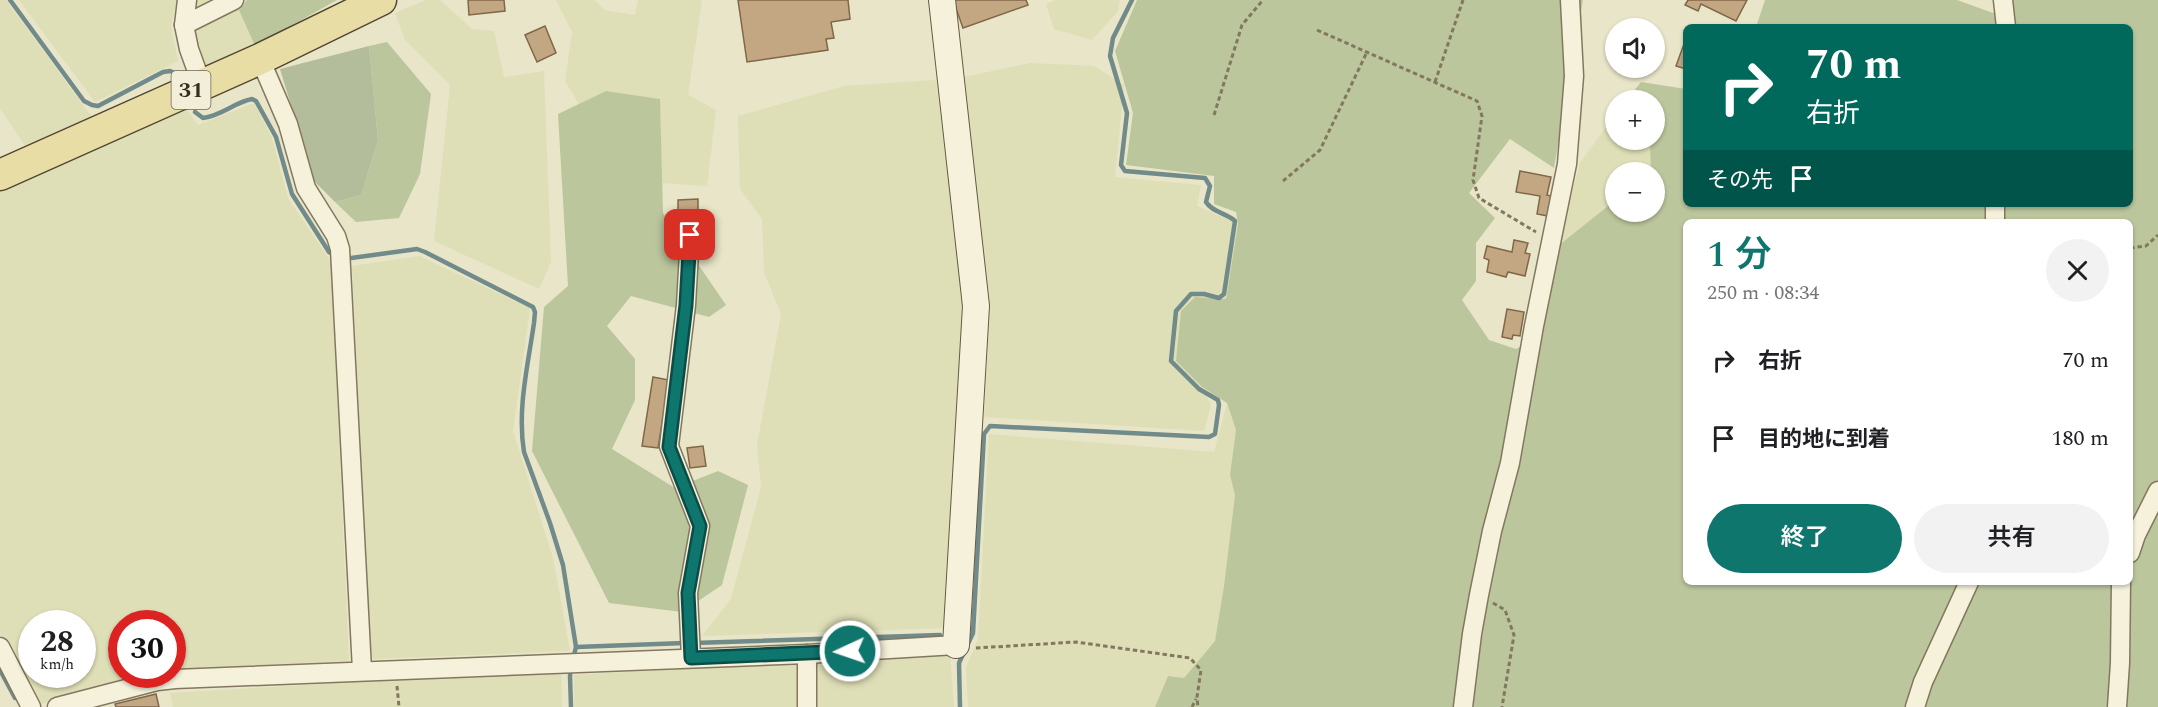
<!DOCTYPE html>
<html lang="ja">
<head>
<meta charset="utf-8">
<style>
	body { margin:0; font-family:Spectral,"Noto Sans JP",serif; background:#f2f2f2; color:#202124; height:100vh; display:flex; flex-direction:column; font-size:22px; white-space:nowrap }
	* { box-sizing:border-box; margin:0 }
	p { font-size:20px; color:#757577 }
	.icon { flex:none; width:33px; height:33px; fill:none; stroke:currentColor; stroke-width:2; stroke-linecap:round; stroke-linejoin:round }
	.map { position:relative; flex:1; overflow:hidden }
	.panel { position:absolute; left:1683px; top:219px; width:450px; height:366px; display:flex; flex-direction:column; background:#fff; border-radius:9px; box-shadow:0 2px 4px #0004 }
	.panel>* { flex:none }
	.top-card { position:absolute; left:1683px; top:24px; width:450px; height:183px; border-radius:9px; box-shadow:0 2px 4px #0004; background:#00695c; color:#fff; overflow:hidden }
	.fabs { position:absolute; left:1605px; top:18px; display:grid; gap:12px }
	.fabs a { display:grid; place-items:center; width:60px; height:60px; border-radius:50%; background:#fff; box-shadow:0 2px 4px #0004; font-size:30px }
	.speed { position:absolute; left:18px; top:610px; display:flex; gap:12px; font-size:30px; font-weight:700; text-align:center }
	.speed>* { display:grid; place-content:center; width:78px; height:78px; border-radius:50%; background:#fff; box-shadow:0 2px 4px #0004; line-height:1 }
	.speed small { font-size:15px; font-weight:400 }
	.speed .limit { border:9px solid #d22; background:#fff; color:#111 }
	.pin { position:absolute; display:grid; place-items:center; width:51px; height:51px; color:#fff; margin:-26px; border-radius:12px; box-shadow:0 3px 9px #0006 }
	.me { position:absolute; width:66px; margin:-33px; rotate:267deg; stroke-linejoin:round; filter:drop-shadow(0 0 4px #0008) }
	.turn { display:flex; align-items:center; gap:21px; height:126px; padding:0 24px; font-size:27px }
	.turn .icon { width:78px; height:78px; stroke-width:2.5 }
	.turn b { display:block; font-size:42px; line-height:51px }
	.then { display:flex; align-items:center; height:57px; padding:0 24px; background:#0003; gap:12px; font-size:22px }
	.round { display:grid; place-items:center; flex:none; width:63px; height:63px; border-radius:32px; background:#f2f2f2 }
	.summary { display:flex; align-items:center; justify-content:space-between; height:102px; padding:0 24px }
	h1 { font-size:36px; font-weight:600; line-height:45px; color:#0f766e }
	.cta { display:flex; gap:12px; margin-top:auto; padding:12px 24px }
	.cta a { flex:1; height:69px; border-radius:36px; background:#0f766e; color:#fff; font-size:24px; font-weight:600; line-height:69px; text-align:center }
	.cta a+a { background:#f2f2f2; color:#202124 }
	ul { padding:0; list-style:none }
	li { display:flex; align-items:center; gap:18px; height:78px; padding:0 24px }
	li div { flex:1 }
	li b { display:block; font-size:22px }
	li em { font-style:normal }
	.map>svg:first-child { display:block }
	.farmland { fill:#dedeb7; fill-rule:evenodd }
	.green { fill:#bbc69d; fill-rule:evenodd }
	.cemetery { fill:#b3bc9b }
	.lines { fill:none; stroke-linecap:round; stroke-linejoin:round }
	.stream { stroke:#708b89; stroke-width:4.5 }
	.building { fill:#c3a783; stroke:#806748; stroke-width:1.5 }
	.street-casing { stroke:#83785f; stroke-width:21 }
	.secondary-casing { stroke:#655942; stroke-width:28 }
	.primary-casing { stroke:#524633; stroke-width:33 }
	.path { stroke:#83785f; stroke-width:3; stroke-dasharray:4.5 3; stroke-linecap:butt }
	.street { stroke:#f5f1db; stroke-width:18 }
	.secondary { stroke:#f5f1db; stroke-width:26 }
	.primary { stroke:#e8dda5; stroke-width:30 }
	.route-casing { stroke:#0a4d48; stroke-width:15 }
	.route { stroke:#0f766e; stroke-width:10 }
	.labels { text-anchor:middle; dominant-baseline:central; stroke-width:5; stroke-linejoin:round; paint-order:stroke }
	.shield { fill:#f2eed7; stroke:#6e6858; stroke-width:1.5 }
	.shield-label { font-size:22px; font-weight:bold; fill:#362e21 }
</style>
</head>
<body>
<div class="map">
<svg width="2158" height="707" viewBox="0 0 2158 707">
	<rect width="100%" height="100%" fill="#e9e5c8"/>
	<g class="farmland">
		<path d="M 0,0 L 6,0 L 91,116 L 27,149 L 0,108 Z"/>
		<path d="M 19,0 L 177,0 L 171,26 L 178,61 L 95,102 Z"/>
		<path d="M 195,0 L 247,0 L 239,10 L 255,46 L 206,70 L 192,17 Z"/>
		<path d="M 426,0 L 440,0 L 472,29 L 494,31 L 504,77 L 544,71 L 551,262 L 539,289 L 434,241 L 450,85 L 405,40 L 395,13 Z"/>
		<path d="M 556,0 L 595,0 L 604,10 L 635,15 L 638,0 L 702,0 L 688,95 L 716,110 L 707,186 L 662,183 L 660,99 L 606,91 L 579,104 L 565,81 L 572,32 Z"/>
		<path d="M 1056,0 L 1120,0 L 1118,11 L 1092,40 L 1054,29 L 1046,4 Z"/>
		<path d="M 1030,63 L 1094,66 L 1124,85 L 1115,177 L 1201,185 L 1197,206 L 1238,224 L 1226,299 L 1195,297 L 1176,361 L 1202,387 L 1211,405 L 1204,431 L 984,417 L 990,305 L 964,77 Z"/>
		<path d="M 936,80 L 966,305 L 949,628 L 702,636 L 731,599 L 761,487 L 757,445 L 781,314 L 764,272 L 762,219 L 740,189 L 738,116 L 844,86 Z"/>
		<path d="M 254,103 L 272,138 L 288,198 L 331,262 L 349,661 L 173,669 L 172,624 L 122,624 L 122,675 L 138,675 L 38,705 L 0,633 L 0,193 L 187,110 L 198,125 ZM 32,624 L 82,624 L 82,675 L 32,675 Z"/>
		<path d="M 1614,116 L 1616,140 L 1651,140 L 1651,172 L 1616,172 L 1615,204 L 1608,206 L 1558,246 L 1580,163 Z"/>
		<path d="M 419,256 L 530,308 L 513,431 L 553,558 L 570,651 L 371,659 L 352,266 Z"/>
		<path d="M 1227,404 L 1236,430 L 1230,475 L 1235,494 L 1224,586 L 1215,641 L 1184,678 L 1168,676 L 1155,707 L 968,707 L 966,668 L 978,639 L 989,434 L 1214,452 Z"/>
		<path d="M 950,654 L 954,707 L 574,707 L 574,675 Z"/>
		<path d="M 561,670 L 562,707 L 173,707 L 170,693 Z"/>
	</g>
	<g class="green">
		<path d="M 247,0 L 337,0 L 255,46 L 239,10 Z"/>
		<path d="M 1137,0 L 1583,0 L 1554,168 L 1510,139 L 1469,193 L 1495,218 L 1476,243 L 1476,281 L 1462,300 L 1489,340 L 1516,349 L 1537,338 L 1558,246 L 1608,206 L 1615,204 L 1616,212 L 1654,212 L 1654,172 L 1651,172 L 1650,140 L 1654,140 L 1654,100 L 1627,100 L 1641,82 L 1686,89 L 1686,204 L 2130,204 L 2130,27 L 1756,27 L 1765,0 L 1957,0 L 1993,13 L 2009,0 L 2158,0 L 2158,707 L 1155,707 L 1168,676 L 1184,678 L 1215,641 L 1224,586 L 1235,495 L 1230,475 L 1236,430 L 1227,403 L 1202,387 L 1176,361 L 1181,311 L 1195,297 L 1226,299 L 1238,224 L 1236,212 L 1214,204 L 1214,176 L 1126,165 L 1133,113 L 1115,51 ZM 1686,222 L 2130,222 L 2130,582 L 1686,582 Z"/>
		<path d="M 387,42 L 431,94 L 420,174 L 399,218 L 356,222 L 335,202 L 361,195 L 378,140 L 369,46 Z"/>
		<path d="M 606,91 L 660,99 L 663,213 L 726,305 L 709,317 L 631,296 L 607,326 L 635,359 L 635,400 L 612,449 L 675,488 L 718,471 L 748,485 L 722,585 L 682,612 L 609,603 L 532,451 L 544,307 L 568,286 L 558,114 Z"/>
	</g>
	<path class="cemetery" d="M 369,46 L 378,140 L 361,195 L 335,202 L 314,181 L 280,69 Z"/>
	<g class="lines">
		<g class="stream">
			<path d="M 10,0 L 84,101 L 92,105 L 98,106 L 163,72 L 170,71 L 181,75"/>
			<path d="M 195,112 L 203,118 C 221,116 235,102 252,99 L 256,101 L 276,137 L 292,194 L 329,252 L 336,256"/>
			<path d="M 344,259 L 417,249 L 425,252 L 533,307 L 535,312 L 534,323 C 528,365 517,409 524,452 L 550,523 L 563,565 L 576,647 L 573,659"/>
			<path d="M 694,643 L 940,635"/>
			<path d="M 576,647 L 685,643"/>
			<path d="M 0,670 L 15,698"/>
			<path d="M 571,707 L 570,676 L 571,667"/>
			<path d="M 960,707 L 959,663 L 973,633 L 984,434 L 990,426 L 1209,437 L 1215,434 L 1219,405 L 1218,400 L 1199,389 L 1171,361 L 1176,311 L 1191,294 L 1204,294 L 1219,298 L 1224,294 L 1235,221 C 1226,213 1212,212 1206,202 L 1210,186 L 1205,178 L 1125,171 L 1121,165 L 1127,113 L 1110,56 L 1113,38 L 1132,0"/>
		</g>
	</g>
	<g class="building">
		<path d="M 468,0 L 504,0 L 505,11 L 469,15 Z"/>
		<path d="M 738,0 L 848,0 L 850,19 L 831,22 L 834,38 L 826,39 L 828,50 L 747,62 Z"/>
		<path d="M 953,0 L 1026,0 L 1028,5 L 963,28 Z"/>
		<path d="M 1688,0 L 1747,0 L 1736,21 L 1701,4 L 1698,11 L 1685,5 Z"/>
		<path d="M 545,26 L 556,53 L 537,62 L 525,35 Z"/>
		<path d="M 1685,41 L 1686,42 L 1686,69 L 1676,66 Z"/>
		<path d="M 1520,171 L 1551,177 L 1547,195 L 1551,196 L 1548,216 L 1537,214 L 1540,196 L 1516,192 Z"/>
		<path d="M 698,199 L 698,215 L 678,215 L 678,200 Z"/>
		<path d="M 1514,240 L 1528,243 L 1525,253 L 1530,254 L 1525,276 L 1508,272 L 1506,277 L 1487,272 L 1489,260 L 1484,258 L 1487,246 L 1512,252 Z"/>
		<path d="M 1507,309 L 1524,312 L 1520,336 L 1513,335 L 1512,339 L 1502,337 Z"/>
		<path d="M 653,377 L 669,380 L 658,448 L 642,446 Z"/>
		<path d="M 703,446 L 706,466 L 690,468 L 687,448 Z"/>
		<path d="M 156,694 L 159,707 L 116,707 L 115,704 Z"/>
	</g>
	<g class="lines">
		<g class="street-casing">
			<g id="street">
				<path d="M 187,0 L 184,25 L 189,49 L 202,85"/>
				<path d="M 2003,0 L 2006,27"/>
				<path d="M 184,25 L 234,0"/>
				<path d="M 260,59 L 288,124 L 306,188 L 336,236 L 340,249 L 362,670"/>
				<path d="M 1995,204 L 1995,222"/>
				<path d="M 690,235 L 686,305 L 669,446 L 700,526 L 688,593 L 691,658"/>
				<path d="M 2130,553 L 2136,535 L 2158,491"/>
				<path d="M 0,647 L 31,707"/>
				<path d="M 57,707 L 157,681 L 175,679 L 807,654 L 956,645"/>
				<path d="M 807,707 L 807,654"/>
				<path d="M 1463,707 L 1472,634 L 1479,595 L 1492,531 L 1510,463 L 1534,326 L 1567,164 L 1574,76 L 1570,0"/>
				<path d="M 1915,707 L 1923,682 L 1969,582"/>
				<path d="M 2117,707 L 2120,663 L 2121,582"/>
			</g>
		</g>
		<g class="secondary-casing">
			<path id="secondary" d="M 942,0 L 976,306 L 956,645"/>
		</g>
		<g class="primary-casing">
			<path id="primary" d="M 0,175 L 260,59 L 381,0"/>
		</g>
		<g class="path">
			<path d="M 1317,30 L 1477,101 L 1482,116 L 1473,180 L 1479,198 L 1536,232"/>
			<path d="M 1435,82 L 1463,0"/>
			<path d="M 1214,115 L 1242,25 L 1263,0"/>
			<path d="M 1283,181 L 1320,150 L 1367,52"/>
			<path d="M 2130,248 L 2146,246 L 2158,235"/>
			<path d="M 1493,603 L 1505,610 L 1514,635 L 1502,707"/>
			<path d="M 976,648 L 1076,642 L 1190,658 L 1201,670 L 1197,697 L 1198,707"/>
			<path d="M 397,686 L 399,707"/>
			<path d="M 1192,707 L 1196,699"/>
		</g>
		<use href="#street" class="street"/>
		<use href="#secondary" class="secondary"/>
		<use href="#primary" class="primary"/>
	</g>
	<g class="lines">
		<g class="route-casing">
			<path id="route" d="M 690,235 L 686,305 L 669,447 L 700,526 L 688,593 L 691,658 L 850,651"/>
		</g>
		<use href="#route" class="route"/>
	</g>
	<g class="labels">
		<rect class="shield" x="171.5" y="71" width="39" height="38" rx="4.5"/>
		<g class="shield-label">
			<text x="191" y="90">31</text>
		</g>
	</g>
</svg>
<div class="fabs">
<a><svg class="icon" aria-label="sound" viewBox="0 0 24 24"><path d="M4 9h4l5-4v14l-5-4H4zM17 9q2 3 0 6"/></svg></a>
<a>+</a>
<a>−</a>
</div>
<div class="speed"><div>28<small>km/h</small></div><div class="limit">30</div></div>
<div class="pin" style="left:690px;top:235px;background:#d93025"><svg class="icon" aria-label="arrive" viewBox="0 0 24 24"><path d="M6 21V4h12l-3 4 3 4H6"/></svg></div>
<svg class="me" style="left:850px;top:651px" viewBox="-20 -20 40 40"><circle r="17" fill="#0f766e" stroke="#fff" stroke-width="3"/><path d="M0-11L8 9 0 5-8 9z" fill="#fff"/></svg>
<div class="top-card">
<div class="turn"><svg class="icon" aria-label="right" viewBox="0 0 24 24"><path d="M7 20v-9h11M14 6l5 5-5 5"/></svg><div><b>70 m</b>右折</div></div>
<div class="then">その先<svg class="icon" aria-label="arrive" viewBox="0 0 24 24"><path d="M6 21V4h12l-3 4 3 4H6"/></svg></div>
</div>
<section class="panel">
<div class="summary"><div><h1>1 分</h1><p>250 m · 08:34</p></div><a class="round"><svg class="icon" aria-label="close" viewBox="0 0 24 24"><path d="M6 6l12 12M18 6L6 18"/></svg></a></div>
<ul>
<li><svg class="icon" aria-label="right" viewBox="0 0 24 24"><path d="M7 20v-9h11M14 6l5 5-5 5"/></svg><div><b>右折</b></div><em>70 m</em></li>
<li><svg class="icon" aria-label="arrive" viewBox="0 0 24 24"><path d="M6 21V4h12l-3 4 3 4H6"/></svg><div><b>目的地に到着</b></div><em>180 m</em></li>
</ul>
<div class="cta"><a>終了</a><a>共有</a></div>
</section>
</div>
</body>
</html>
